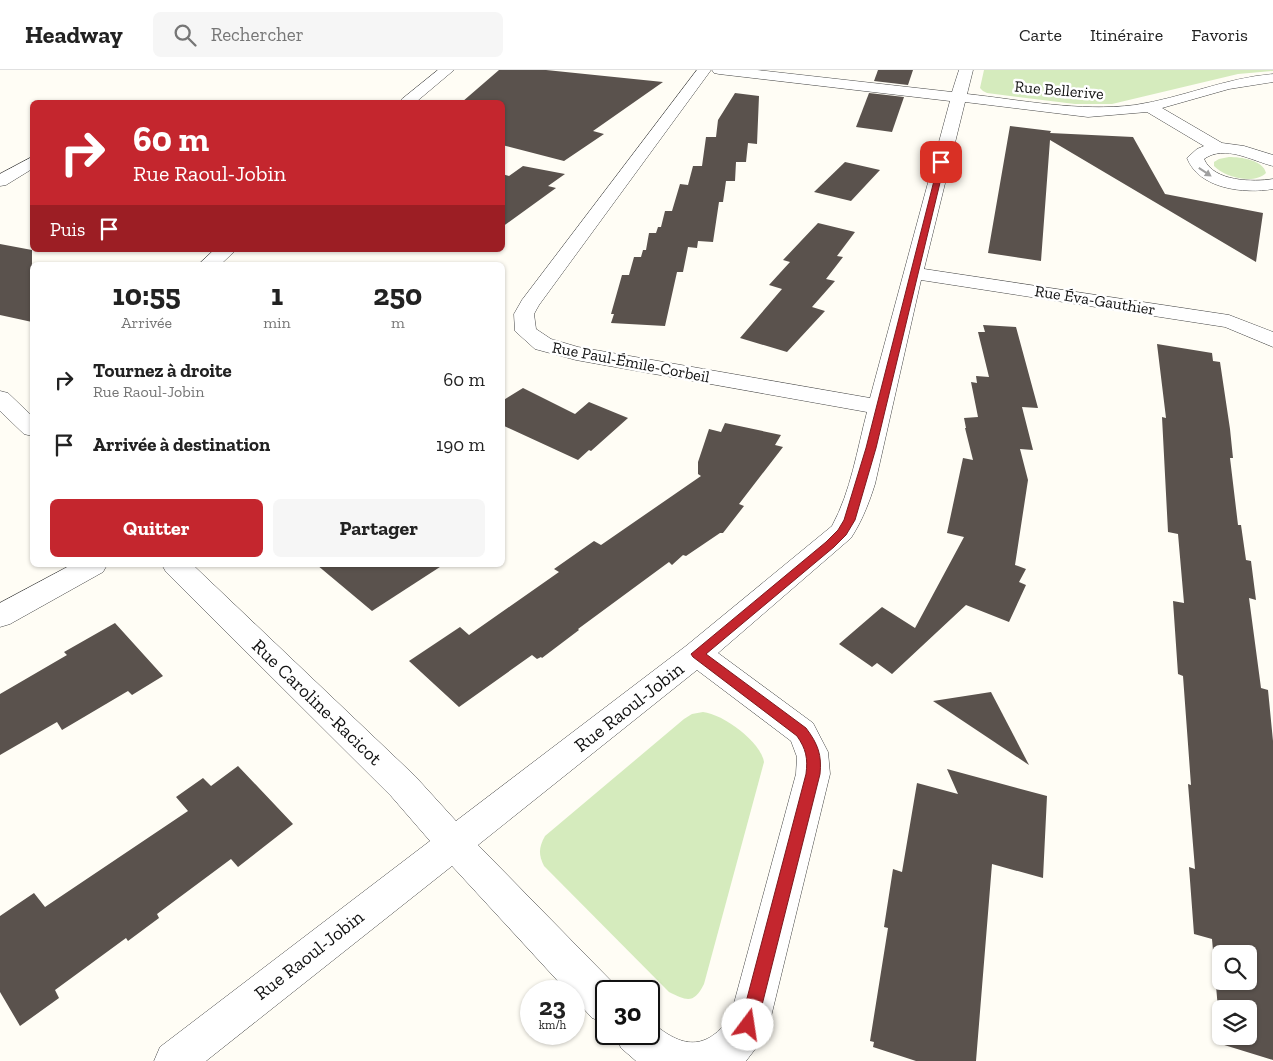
<!DOCTYPE html>
<html lang="fr">
<head>
<meta charset="utf-8">
<style>
	body { margin:0; font-family:"Zilla Slab",serif; background:#f6f6f6; color:#222; height:100vh; display:flex; flex-direction:column; font-size:19px; white-space:nowrap }
	* { box-sizing:border-box; margin:0 }
	p { font-size:16px; color:#767676 }
	.icon { flex:none; width:28px; height:28px; fill:none; stroke:currentColor; stroke-width:2; stroke-linecap:round; stroke-linejoin:round }
	.map { position:relative; flex:1; overflow:hidden }
	.sheet { position:absolute; left:30px; top:192px; width:475px; height:305px; display:flex; flex-direction:column; background:#fff; border-radius:8px; box-shadow:0 1px 4px #0004 }
	.sheet>* { flex:none }
	.hud { position:absolute; left:30px; top:30px; width:475px; height:152px; border-radius:8px; box-shadow:0 1px 4px #0004; background:#c4262e; color:#fff; overflow:hidden }
	.controls { position:absolute; left:1212px; top:875px; display:grid; gap:10px }
	.controls a { display:grid; place-items:center; width:45px; height:45px; border-radius:8px; background:#fff; box-shadow:0 1px 4px #0004; font-size:25px }
	.speed { position:absolute; left:520px; top:910px; display:flex; gap:10px; font-size:25px; font-weight:700; text-align:center }
	.speed>* { display:grid; place-content:center; width:65px; height:65px; border-radius:50%; background:#fff; box-shadow:0 1px 4px #0004; line-height:1 }
	.speed small { font-size:12px; font-weight:400 }
	.speed .limit { border:2px solid #111; border-radius:8px; background:#fff; color:#111 }
	.pin { position:absolute; display:grid; place-items:center; width:42px; height:42px; color:#fff; margin:-21px; border-radius:10px; box-shadow:0 2px 8px #0006 }
	.me { position:absolute; width:55px; margin:-28px; rotate:14deg; stroke-linejoin:round; filter:drop-shadow(0 0 4px #0008) }
	.turn { display:flex; align-items:center; gap:18px; height:105px; padding:0 20px; font-size:22px }
	.turn .icon { width:65px; height:65px; stroke-width:2.5 }
	.turn b { display:block; font-size:35px; line-height:42px }
	.then { display:flex; align-items:center; height:48px; padding:0 20px; background:#0003; gap:10px; font-size:19px }
	.eta { display:flex; justify-content:space-evenly; align-items:center; height:85px; text-align:center }
	.eta b { font-size:30px; font-weight:700; line-height:35px }
	.button { display:flex; gap:10px; margin-top:auto; padding:10px 20px }
	.button a { flex:1; height:58px; border-radius:8px; background:#c4262e; color:#fff; font-size:20px; font-weight:700; line-height:58px; text-align:center }
	.button a+a { background:#f6f6f6; color:#222 }
	ul { padding:0; list-style:none }
	li { display:flex; align-items:center; gap:15px; height:65px; padding:0 20px }
	li div { flex:1 }
	li b { display:block; font-size:19px }
	li em { font-style:normal }
	header { display:flex; align-items:center; gap:30px; box-sizing:border-box; height:70px; padding:0 25px; background:#fff; border-bottom:1px solid #e0e0e0 }
	header strong { font-size:24px }
	nav { display:flex; gap:28px; margin-inline-start:auto; font-size:18px }
	.search { width:350px; height:45px; background:#f6f6f6; display:flex; align-items:center; gap:12px; box-sizing:border-box; padding:0 18px; border-radius:8px; color:#767676; font-size:19px }
	.map>svg:first-child { display:block }
	.green { fill:#d5ebbd }
	.building { fill:#5a524d; fill-rule:evenodd }
	.lines { fill:none; stroke-linecap:round; stroke-linejoin:round }
	.minor-casing { stroke:#444; stroke-width:1 }
	.minor { fill:#fff; fill-rule:evenodd }
	.oneway { fill:#a0a0a0 }
	.route { fill:#c4262e; stroke:#7f191e }
	.labels { text-anchor:middle; dominant-baseline:central; stroke-width:5; stroke-linejoin:round; paint-order:stroke }
	.far-street-label { font-size:16px; fill:#111; stroke:#fff }
	.street-label { font-size:19px; fill:#111; stroke:#fff }
</style>
</head>
<body>
<header>
<strong>Headway</strong>
<div class="search"><svg class="icon" aria-label="search" viewBox="0 0 24 24"><circle cx="10" cy="10" r="6"/><path d="M15 15l6 6"/></svg>Rechercher</div>
<nav><a>Carte</a><a>Itinéraire</a><a>Favoris</a></nav>
</header>
<div class="map">
<svg width="1273" height="991" viewBox="0 0 1273 991">
	<rect width="100%" height="100%" fill="#fffdf5"/>
	<g class="green">
		<path d="M 984,0 L 1273,0 L 1273,1 L 1238,4 L 1112,34 L 1075,34 L 987,23 L 983,21 L 980,18 Z"/>
		<path d="M 1229,87 C 1241,87 1263,90 1266,103 C 1254,115 1224,107 1214,96 L 1214,92 L 1219,89 Z"/>
		<path d="M 703,642 C 723,644 761,672 764,692 L 704,914 C 694,934 687,931 669,922 L 544,796 C 538,784 539,777 545,766 L 684,649 L 692,644 Z"/>
	</g>
	<g class="building">
		<path d="M 499,0 L 546,0 L 663,12 L 593,61 L 604,64 L 564,91 L 502,75 L 502,32 L 462,32 Z"/>
		<path d="M 878,0 L 913,0 L 908,15 L 874,11 Z"/>
		<path d="M 735,23 L 759,26 L 757,74 L 748,73 L 746,92 L 736,92 L 735,111 L 726,111 L 723,132 L 719,132 L 713,172 L 698,171 L 697,178 L 688,177 L 683,202 L 677,202 L 665,256 L 611,253 L 614,244 L 611,244 L 622,205 L 629,205 L 634,187 L 641,187 L 643,180 L 646,180 L 649,163 L 656,163 L 658,157 L 661,157 L 665,141 L 672,141 L 680,114 L 688,115 L 693,96 L 702,96 L 706,67 L 716,67 L 718,50 Z"/>
		<path d="M 869,23 L 904,27 L 892,62 L 856,57 Z"/>
		<path d="M 1010,56 L 1051,61 L 1050,63 L 1133,67 L 1165,124 L 1263,143 L 1256,192 L 1050,70 L 1041,191 L 988,183 Z"/>
		<path d="M 845,92 L 880,100 L 851,131 L 814,122 Z"/>
		<path d="M 523,96 L 565,104 L 548,116 L 556,118 L 502,157 L 502,104 L 509,106 Z"/>
		<path d="M 818,153 L 855,162 L 837,186 L 843,187 L 826,209 L 835,211 L 812,237 L 825,241 L 787,282 L 740,268 L 782,219 L 769,215 L 790,192 L 783,190 Z"/>
		<path d="M 0,174 L 32,180 L 32,252 L 0,245 Z"/>
		<path d="M 983,255 L 1016,257 L 1038,338 L 1022,337 L 1033,380 L 1020,379 L 1028,410 L 1015,495 L 1026,499 L 1019,512 L 1026,515 L 1009,552 L 966,535 L 892,604 L 877,593 L 872,597 L 839,574 L 882,537 L 915,558 L 964,467 L 947,463 L 963,388 L 973,390 L 965,358 L 966,358 L 964,348 L 978,347 L 971,312 L 977,313 L 976,306 L 989,307 L 978,262 L 985,262 Z"/>
		<path d="M 1157,274 L 1212,283 L 1213,291 L 1220,292 L 1230,359 L 1233,388 L 1230,388 L 1238,455 L 1241,455 L 1246,490 L 1251,491 L 1256,530 L 1249,528 L 1261,618 L 1268,620 L 1273,671 L 1273,990 L 1221,974 L 1212,869 L 1194,864 L 1189,797 L 1195,799 L 1188,714 L 1191,715 L 1183,606 L 1178,604 L 1173,531 L 1184,533 L 1178,464 L 1168,462 L 1162,347 L 1166,348 ZM 1221,884 L 1249,884 L 1249,911 L 1221,911 ZM 1221,939 L 1249,939 L 1249,966 L 1221,966 Z"/>
		<path d="M 523,318 L 575,344 L 589,332 L 628,348 L 591,381 L 589,380 L 578,390 L 502,355 L 502,331 Z"/>
		<path d="M 725,353 L 781,365 L 775,375 L 783,377 L 739,434 L 744,436 L 723,463 L 720,463 L 686,486 L 683,485 L 672,495 L 669,492 L 578,559 L 579,560 L 542,588 L 541,587 L 537,589 L 532,585 L 459,637 L 409,591 L 460,557 L 469,565 L 559,502 L 554,499 L 594,471 L 601,475 L 701,406 L 698,404 L 698,392 L 709,359 L 721,362 Z"/>
		<path d="M 317,495 L 443,495 L 372,541 Z"/>
		<path d="M 115,553 L 163,606 L 132,625 L 128,621 L 62,660 L 57,652 L 0,685 L 0,624 L 67,585 L 64,582 Z"/>
		<path d="M 991,622 L 1029,695 L 933,631 Z"/>
		<path d="M 238,696 L 293,754 L 238,797 L 231,789 L 157,844 L 159,848 L 128,871 L 126,868 L 55,920 L 59,928 L 20,956 L 0,922 L 0,846 L 34,823 L 45,837 L 188,741 L 176,727 L 203,708 L 211,716 Z"/>
		<path d="M 947,699 L 1047,726 L 1043,808 L 992,794 L 976,991 L 916,991 L 873,977 L 874,972 L 870,971 L 888,858 L 884,857 L 893,799 L 902,802 L 917,713 L 958,724 Z"/>
	</g>
	<g class="lines">
		<g class="minor-casing">
			<g id="minor">
				<path d="M 438,0 L 454,0 L 416,32 L 400,32 L 402,29 Z"/>
				<path d="M 697,0 L 711,0 L 539,235 L 534,244 L 536,259 L 551,269 L 578,277 L 870,328 L 950,31 L 719,4 L 714,3 L 712,0 L 757,0 L 952,22 L 959,0 L 973,0 L 967,24 C 1022,30 1079,42 1135,35 C 1182,28 1225,8 1273,4 L 1273,12 L 1229,19 L 1162,38 L 1222,73 L 1244,76 L 1273,85 L 1273,96 C 1252,91 1225,74 1204,89 C 1214,112 1253,112 1273,109 L 1273,119 C 1244,124 1199,119 1187,88 L 1197,79 L 1204,76 L 1147,42 L 1088,47 L 965,32 L 924,199 L 1229,245 L 1273,262 L 1273,277 L 1225,257 L 921,210 L 875,414 C 869,433 862,451 851,468 L 718,583 L 813,653 L 828,682 L 830,704 L 769,955 L 763,969 L 746,991 L 636,991 L 621,978 L 615,964 L 649,964 L 649,950 C 679,976 703,984 730,948 L 796,704 L 797,687 L 791,671 L 697,600 L 478,775 L 620,920 L 606,921 L 606,953 L 592,948 L 574,928 L 574,921 L 567,921 L 452,796 L 206,991 L 154,991 L 160,977 L 430,771 L 391,726 L 166,502 L 162,495 L 193,495 L 415,706 L 456,751 L 686,576 L 832,456 C 851,421 857,380 867,342 L 576,290 L 535,279 L 515,261 L 514,244 L 522,230 Z"/>
				<path d="M 32,87 L 32,99 L 6,115 L 0,116 L 0,104 Z"/>
				<path d="M 214,180 L 236,180 L 220,195 L 198,195 Z"/>
				<path d="M 0,321 L 8,323 L 32,346 L 32,366 L 24,364 L 0,341 Z"/>
				<path d="M 71,495 L 107,495 L 103,502 L 10,554 L 0,557 L 0,533 Z"/>
			</g>
		</g>
		<use href="#minor" class="minor"/>
	</g>
	<defs><path id="oneway-solid" d="M-6-.8H1V-3.2L6.5 0L1 3.2V.8H-6Z" transform="scale(1.25)"/></defs>
	<use class="oneway" href="#oneway-solid" transform="translate(1205 102) rotate(34)"/>
	<path class="route" d="M 939,91 L 945,92 L 876,378 L 855,450 L 846,465 L 834,477 L 706,584 L 806,658 C 818,674 822,685 820,704 L 757,955 L 754,961 L 748,963 L 743,961 L 740,955 L 806,704 C 808,688 806,679 797,666 L 693,587 L 691,584 L 826,472 L 838,460 L 844,450 L 866,378 Z"/>
	<g class="labels">
		<g class="far-street-label">
			<text transform="translate(1059 20) rotate(5)">Rue Bellerive</text>
			<text transform="translate(1095 230) rotate(9)">Rue Éva-Gauthier</text>
			<text transform="translate(631 292) rotate(11)">Rue Paul-Émile-Corbeil</text>
		</g>
		<g class="street-label">
			<text transform="translate(317 632) rotate(44)">Rue Caroline-Racicot</text>
			<text transform="translate(629 637) rotate(-38)">Rue Raoul-Jobin</text>
			<text transform="translate(309 885) rotate(-38)">Rue Raoul-Jobin</text>
		</g>
	</g>
</svg>
<div class="controls">
<a><svg class="icon" aria-label="search" viewBox="0 0 24 24"><circle cx="10" cy="10" r="6"/><path d="M15 15l6 6"/></svg></a>
<a><svg class="icon" aria-label="layers" viewBox="0 0 24 24"><path d="M12 4l9 5-9 5-9-5zM3 14l9 5 9-5"/></svg></a>
</div>
<div class="speed"><div>23<small>km/h</small></div><div class="limit">30</div></div>
<div class="pin" style="left:941px;top:92px;background:#d93025"><svg class="icon" aria-label="arrive" viewBox="0 0 24 24"><path d="M6 21V4h12l-3 4 3 4H6"/></svg></div>
<svg class="me" style="left:748px;top:955px" viewBox="-20 -20 40 40"><circle r="19" fill="#fff"/><path d="M0-13L10 11 0 6-10 11z" fill="#c4262e"/></svg>
<div class="hud">
<div class="turn"><svg class="icon" aria-label="right" viewBox="0 0 24 24"><path d="M7 20v-9h11M14 6l5 5-5 5"/></svg><div><b>60 m</b>Rue Raoul-Jobin</div></div>
<div class="then">Puis<svg class="icon" aria-label="arrive" viewBox="0 0 24 24"><path d="M6 21V4h12l-3 4 3 4H6"/></svg></div>
</div>
<section class="sheet">
<div class="eta">
<div><b>10:55</b><p>Arrivée</p></div>
<div><b>1</b><p>min</p></div>
<div><b>250</b><p>m</p></div>
</div>
<ul>
<li><svg class="icon" aria-label="right" viewBox="0 0 24 24"><path d="M7 20v-9h11M14 6l5 5-5 5"/></svg><div><b>Tournez à droite</b><p>Rue Raoul-Jobin</p></div><em>60 m</em></li>
<li><svg class="icon" aria-label="arrive" viewBox="0 0 24 24"><path d="M6 21V4h12l-3 4 3 4H6"/></svg><div><b>Arrivée à destination</b></div><em>190 m</em></li>
</ul>
<div class="button"><a>Quitter</a><a>Partager</a></div>
</section>
</div>
</body>
</html>
